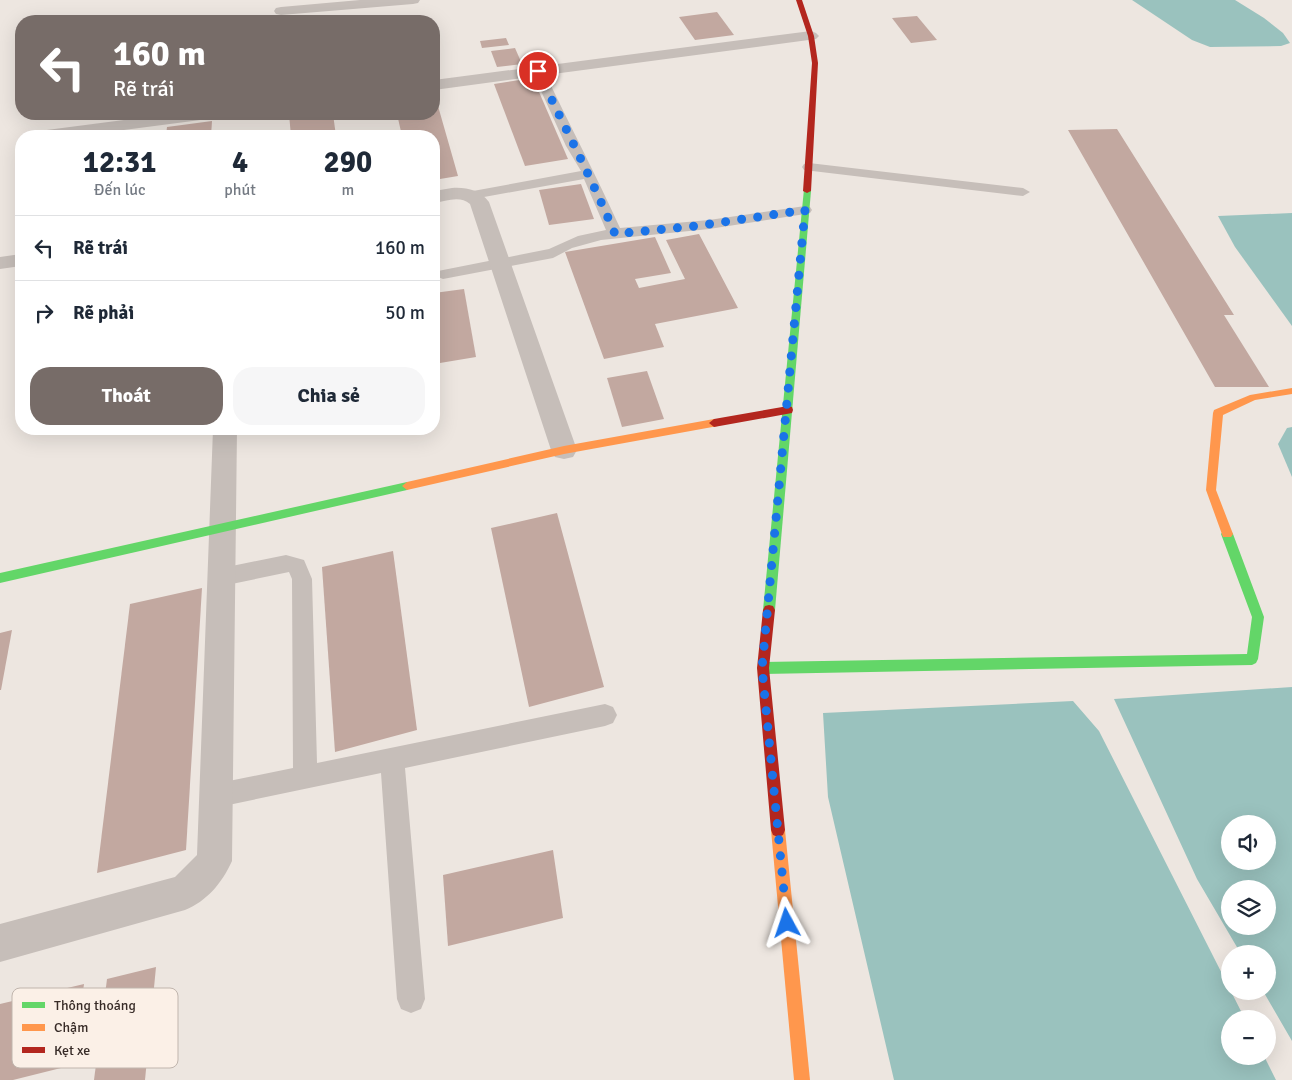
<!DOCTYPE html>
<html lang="vi">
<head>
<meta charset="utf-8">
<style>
	body { margin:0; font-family:Signika,sans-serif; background:#f6f6f7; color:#1f2937; height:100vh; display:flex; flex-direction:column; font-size:19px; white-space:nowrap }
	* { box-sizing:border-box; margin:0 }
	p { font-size:16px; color:#747a83 }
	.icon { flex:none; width:28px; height:28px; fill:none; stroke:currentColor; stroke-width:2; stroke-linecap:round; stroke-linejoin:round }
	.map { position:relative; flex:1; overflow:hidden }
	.side { position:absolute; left:15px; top:130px; width:425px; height:305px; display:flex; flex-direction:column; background:#fff; border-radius:20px; box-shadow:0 5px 20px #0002 }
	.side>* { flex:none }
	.guide { position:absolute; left:15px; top:15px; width:425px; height:105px; border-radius:20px; box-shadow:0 5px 20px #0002; background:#776c68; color:#fff; overflow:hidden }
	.buttons { position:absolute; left:1221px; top:815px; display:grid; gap:10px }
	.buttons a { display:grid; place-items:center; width:55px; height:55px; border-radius:50%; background:#fff; box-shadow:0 5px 20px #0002; font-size:25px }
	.pin { position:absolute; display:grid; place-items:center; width:42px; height:42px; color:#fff; margin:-21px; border:2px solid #fff; border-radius:50%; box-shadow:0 1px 5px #0007 }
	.me { position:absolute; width:55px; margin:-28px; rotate:355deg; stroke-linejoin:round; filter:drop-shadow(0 0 4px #0008) }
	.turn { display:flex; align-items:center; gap:18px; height:105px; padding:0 15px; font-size:22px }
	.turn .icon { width:65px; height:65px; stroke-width:2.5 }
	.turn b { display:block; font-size:35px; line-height:42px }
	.eta { display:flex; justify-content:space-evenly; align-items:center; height:85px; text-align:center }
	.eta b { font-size:30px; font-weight:700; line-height:35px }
	.action { display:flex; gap:10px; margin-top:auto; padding:10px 15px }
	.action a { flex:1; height:58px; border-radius:20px; background:#776c68; color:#fff; font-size:20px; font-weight:700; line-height:58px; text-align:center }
	.action a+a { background:#f6f6f7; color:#1f2937 }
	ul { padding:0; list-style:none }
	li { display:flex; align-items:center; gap:15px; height:65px; padding:0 15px; border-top:1px solid #e0e1e3 }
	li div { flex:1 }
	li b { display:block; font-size:19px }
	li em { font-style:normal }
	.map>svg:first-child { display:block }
	.water { fill:#9ac2be; fill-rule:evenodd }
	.building { fill:#c2a8a0 }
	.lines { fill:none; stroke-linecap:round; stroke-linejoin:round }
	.lane { fill:#c6beb9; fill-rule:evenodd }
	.street { fill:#c6beb9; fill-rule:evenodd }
	.fast { fill:#63d668; fill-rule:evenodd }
	.slow { fill:#ff974d; fill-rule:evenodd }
	.jam { fill:#b3261e; fill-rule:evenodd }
	.route { stroke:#1a73e8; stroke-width:9; stroke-dasharray:0 16.2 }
	.key { fill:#fbf0e7; stroke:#c0b5ad; stroke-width:1 }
	.key-label { font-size:14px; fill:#372b27 }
</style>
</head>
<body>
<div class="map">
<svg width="1292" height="1080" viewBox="0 0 1292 1080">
	<rect width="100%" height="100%" fill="#ede6e0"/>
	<g class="water">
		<path d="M 1132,0 L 1235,0 L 1264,18 L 1283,33 L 1290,43 L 1281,46 L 1210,47 L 1192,40 Z"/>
		<path d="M 1292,213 L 1292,326 L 1235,247 L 1218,216 Z"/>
		<path d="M 1292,427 L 1292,477 L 1278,444 L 1287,428 Z"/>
		<path d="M 1292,687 L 1292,1041 L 1263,991 L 1268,991 L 1268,954 L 1241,954 L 1197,879 L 1114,699 ZM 1230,824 L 1268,824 L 1268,861 L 1230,861 ZM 1230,889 L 1268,889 L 1268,926 L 1230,926 Z"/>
		<path d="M 1073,701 L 1099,731 L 1245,1019 L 1230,1019 L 1230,1056 L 1264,1056 L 1276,1080 L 894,1080 L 828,797 L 823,713 Z"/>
	</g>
	<g class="building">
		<path d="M 717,12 L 734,35 L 695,40 L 679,17 Z"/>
		<path d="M 917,16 L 937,40 L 911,43 L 892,18 Z"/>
		<path d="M 506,38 L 509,45 L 482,48 L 480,41 Z"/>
		<path d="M 515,48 L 522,64 L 497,67 L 491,51 Z"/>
		<path d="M 533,78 L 568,159 L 525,166 L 494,84 Z"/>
		<path d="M 434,92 L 458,176 L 434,180 L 434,136 L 402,136 L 397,114 L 434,114 Z"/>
		<path d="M 103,114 L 130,114 L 130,115 L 103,119 Z"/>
		<path d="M 289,114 L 333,114 L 336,136 L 291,136 Z"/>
		<path d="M 212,121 L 211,136 L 166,136 L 167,127 Z"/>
		<path d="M 1117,129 L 1234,315 L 1224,315 L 1269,387 L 1215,387 L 1068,130 Z"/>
		<path d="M 581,184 L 594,219 L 549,225 L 539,190 Z"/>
		<path d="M 699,234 L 738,308 L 655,324 L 664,347 L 604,359 L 565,252 L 655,237 L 671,273 L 635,279 L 639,288 L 685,279 L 666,240 Z"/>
		<path d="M 464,289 L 476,357 L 434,364 L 434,293 Z"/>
		<path d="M 647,371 L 664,419 L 622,427 L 607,378 Z"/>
		<path d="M 557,513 L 604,687 L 529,707 L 491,528 Z"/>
		<path d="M 393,551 L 417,730 L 335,752 L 322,567 Z"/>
		<path d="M 202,588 L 186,850 L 97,873 L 130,604 Z"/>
		<path d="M 12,630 L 1,690 L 0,690 L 0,633 Z"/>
		<path d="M 553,850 L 563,918 L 448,946 L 443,875 Z"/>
		<path d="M 156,967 L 145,1080 L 94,1080 L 107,979 Z"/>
		<path d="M 84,984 L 73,1065 L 13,1080 L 0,1080 L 0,1004 Z"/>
	</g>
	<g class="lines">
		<g class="lane">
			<path d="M 538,67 L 544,71 C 569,124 596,175 620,228 L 709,220 L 805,206 L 810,207 L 812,210 L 810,213 L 805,214 L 709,229 L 601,240 L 572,248 L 553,258 L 443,279 L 438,277 L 435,274 L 438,271 L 549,249 L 578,236 L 606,230 L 584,179 L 473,199 L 466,195 L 473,191 L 581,171 L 566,146 L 532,71 Z"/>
			<path d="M 809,163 L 1023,188 L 1030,192 L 1023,196 L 804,170 L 802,167 L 804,164 Z"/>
			<path d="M 286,555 L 304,560 L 312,579 L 317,763 L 605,704 L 613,707 L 617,715 L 613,723 L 605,726 L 405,768 L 425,999 L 421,1009 L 411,1013 L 401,1009 L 397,999 L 381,773 L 214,808 L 205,805 L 202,796 L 205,787 L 214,784 L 293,768 L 292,579 L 289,572 L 222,586 L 215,583 L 212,577 L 215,571 L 222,568 Z"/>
		</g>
		<g class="street">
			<path d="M 360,0 L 420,0 L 418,3 L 413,4 L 281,15 L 276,14 L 274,11 L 276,8 L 281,7 Z"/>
			<path d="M 811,31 L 816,33 L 819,36 L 816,39 L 434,90 L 434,80 Z"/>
			<path d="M 170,114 L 217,114 L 214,118 L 208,119 L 78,136 L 30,136 L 33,132 L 39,131 Z"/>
			<path d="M 452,188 C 466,187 480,190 489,202 L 577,450 L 573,457 L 564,459 L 555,457 L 551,450 L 470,204 C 460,195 446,201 434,203 L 434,191 Z"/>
			<path d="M 21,254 L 21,266 L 0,269 L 0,257 Z"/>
			<path d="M 213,429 L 237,429 L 232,861 C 222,883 207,901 185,910 L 0,962 L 0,924 L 175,877 L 197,855 Z"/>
		</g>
		<g class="fast">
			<path d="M 804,189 L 811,191 L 775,610 L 773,614 L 769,615 L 765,614 L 763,610 Z"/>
			<path d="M 407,482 L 412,486 L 407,490 L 0,583 L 0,573 Z"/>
			<path d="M 1227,529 L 1231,531 L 1233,534 L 1264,617 L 1258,659 L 1256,663 L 1252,665 L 763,674 L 759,672 L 757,668 L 759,664 L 763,662 L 1247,654 L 1252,617 L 1221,534 L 1223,531 Z"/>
		</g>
		<g class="slow">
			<path d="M 1292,388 L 1292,394 L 1255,400 L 1223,415 L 1216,490 L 1233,534 L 1231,537 L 1223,537 L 1206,490 L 1213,413 L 1214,410 L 1250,395 Z"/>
			<path d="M 714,419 L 718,420 L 719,423 L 718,426 L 564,454 L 407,490 L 402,486 L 407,482 L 564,446 Z"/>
			<path d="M 778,823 L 783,825 L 785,830 L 810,1080 L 794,1080 L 771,830 L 773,825 Z"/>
		</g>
		<g class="jam">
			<path d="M 796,0 L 802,0 L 814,36 L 818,63 L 811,191 L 807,193 L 803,191 L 812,63 L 808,36 Z"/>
			<path d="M 788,406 L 792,407 L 793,410 L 792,413 L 714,427 L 709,423 L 714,419 Z"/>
			<path d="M 769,605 L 773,606 L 775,610 L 769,668 L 785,830 L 783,835 L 778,837 L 773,835 L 771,830 L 757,668 L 763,610 L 765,606 Z"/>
		</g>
	</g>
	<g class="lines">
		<path class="route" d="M 538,71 C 564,126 592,179 615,234 L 696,226 L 805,210 L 762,668 L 787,923"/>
	</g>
	<rect x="12" y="988" width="166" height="80" rx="8" class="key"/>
	<rect x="22" y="1002" width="23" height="6" fill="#63d668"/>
	<rect x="22" y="1024" width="23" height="7" fill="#ff974d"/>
	<rect x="22" y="1047" width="23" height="6" fill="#b3261e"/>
	<g class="key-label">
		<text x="54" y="1010">Thông thoáng</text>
		<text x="54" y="1032">Chậm</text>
		<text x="54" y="1055">Kẹt xe</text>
	</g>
</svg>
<div class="buttons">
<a><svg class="icon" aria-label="sound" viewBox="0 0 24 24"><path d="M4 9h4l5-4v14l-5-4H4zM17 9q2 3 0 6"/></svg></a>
<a><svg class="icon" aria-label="layers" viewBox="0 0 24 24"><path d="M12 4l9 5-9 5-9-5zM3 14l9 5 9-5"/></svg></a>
<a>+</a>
<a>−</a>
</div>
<div class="pin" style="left:538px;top:71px;background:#d93025"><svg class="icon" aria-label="arrive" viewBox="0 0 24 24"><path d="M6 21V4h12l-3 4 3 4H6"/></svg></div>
<svg class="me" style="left:787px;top:923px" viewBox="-20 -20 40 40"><path d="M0-17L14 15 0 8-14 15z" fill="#1a73e8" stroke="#fff" stroke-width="4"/></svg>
<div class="guide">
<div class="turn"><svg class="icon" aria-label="left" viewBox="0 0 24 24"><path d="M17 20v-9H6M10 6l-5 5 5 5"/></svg><div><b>160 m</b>Rẽ trái</div></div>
</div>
<section class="side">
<div class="eta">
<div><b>12:31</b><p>Đến lúc</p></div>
<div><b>4</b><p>phút</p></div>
<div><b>290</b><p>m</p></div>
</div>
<ul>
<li><svg class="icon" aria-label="left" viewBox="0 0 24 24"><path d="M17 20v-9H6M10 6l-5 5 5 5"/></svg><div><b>Rẽ trái</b></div><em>160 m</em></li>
<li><svg class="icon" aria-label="right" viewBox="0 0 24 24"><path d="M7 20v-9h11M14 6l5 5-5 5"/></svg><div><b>Rẽ phải</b></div><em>50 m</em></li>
</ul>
<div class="action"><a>Thoát</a><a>Chia sẻ</a></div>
</section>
</div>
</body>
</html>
